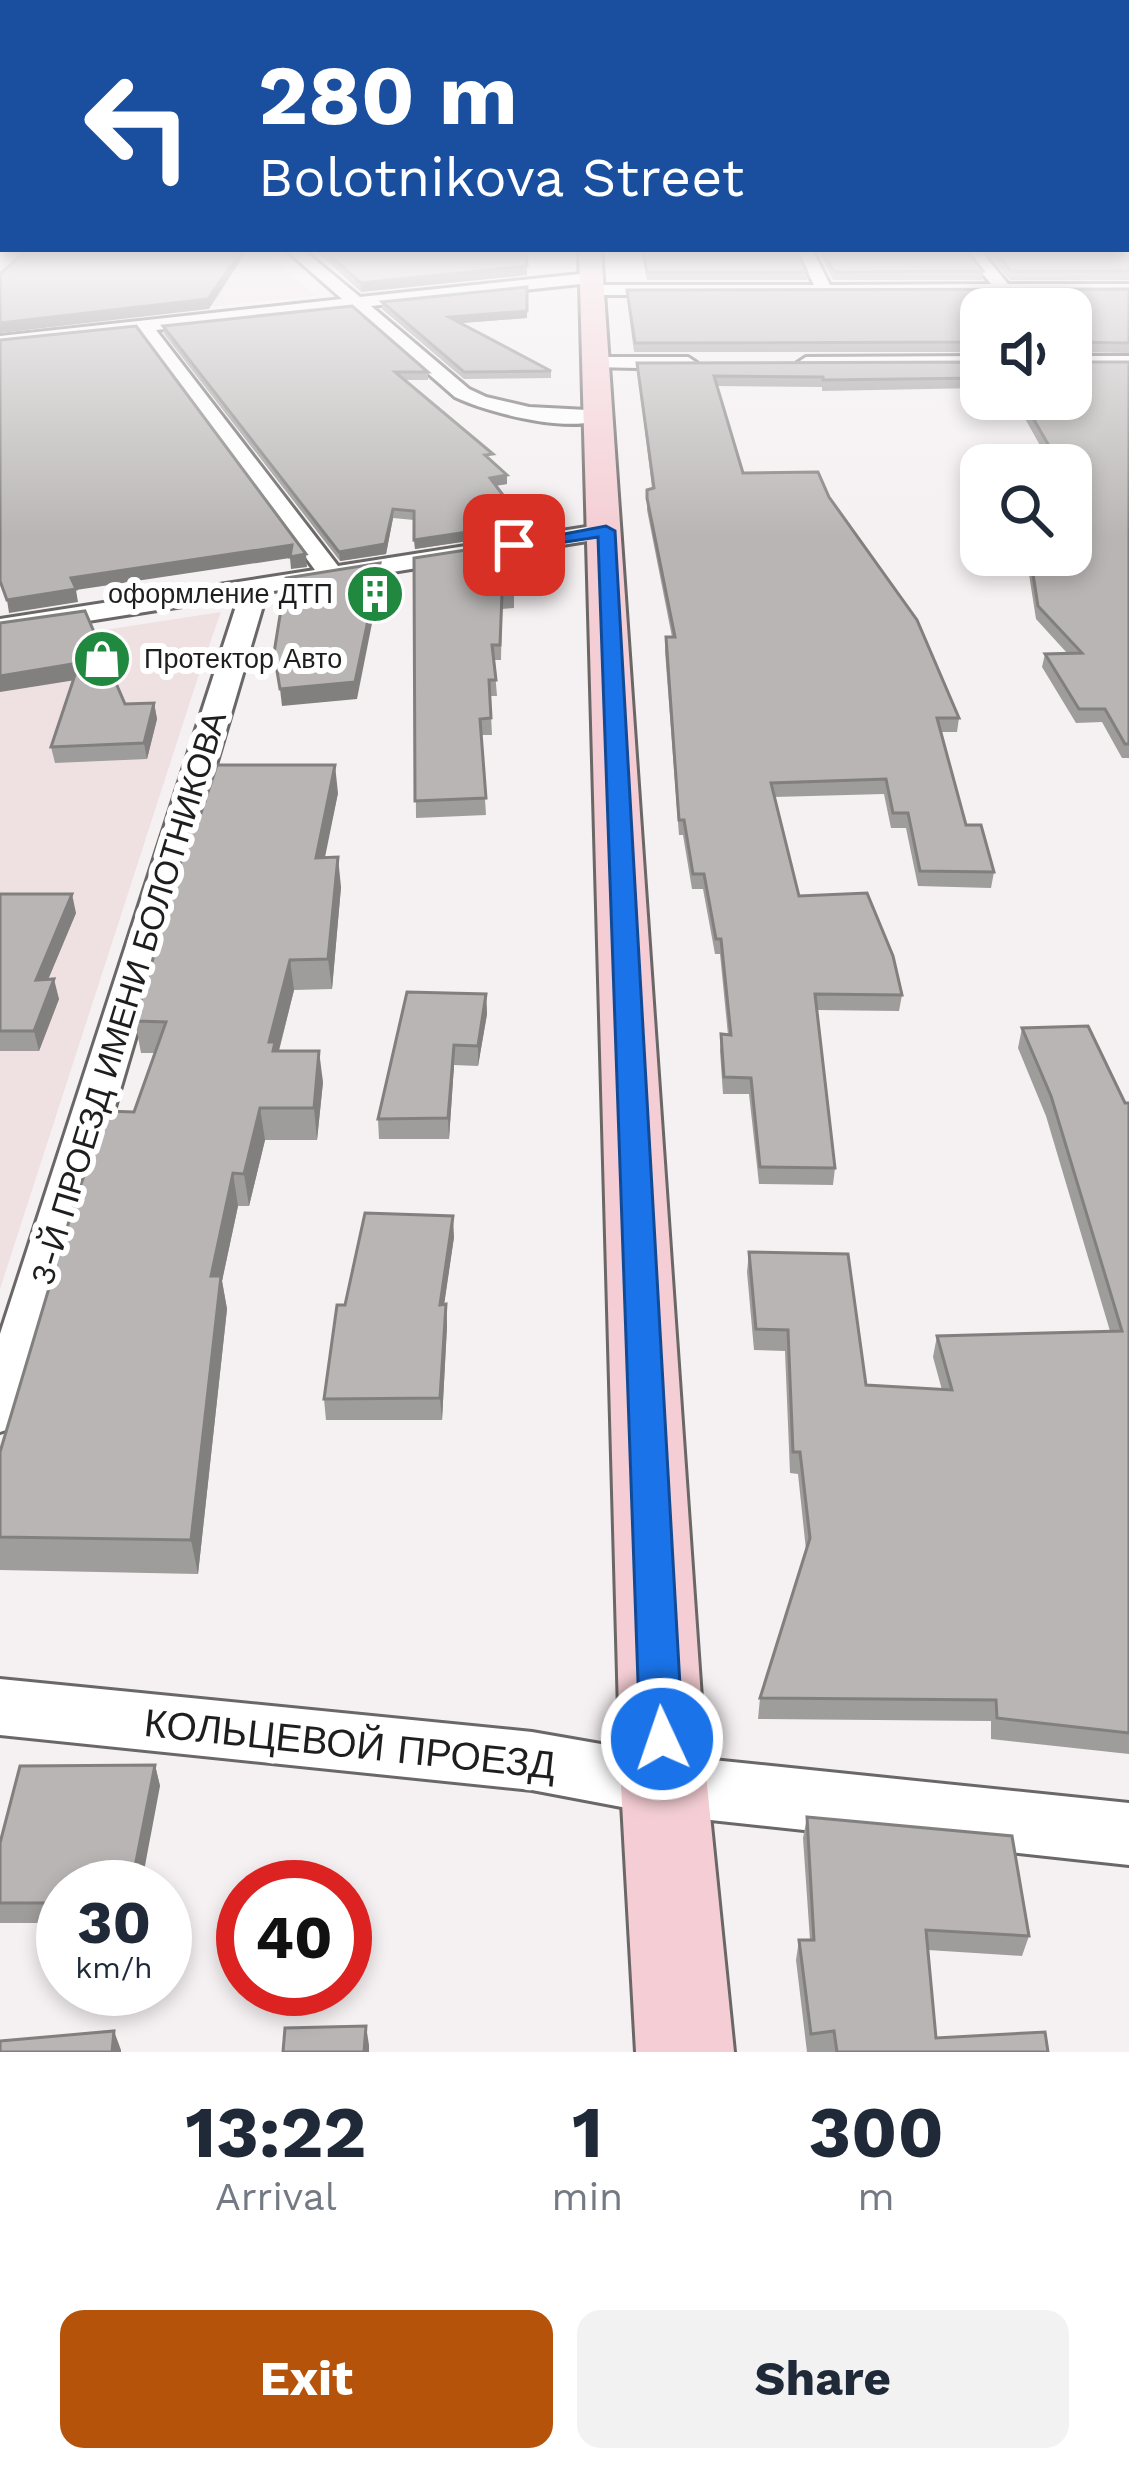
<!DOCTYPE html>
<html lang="en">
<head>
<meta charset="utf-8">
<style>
	body { margin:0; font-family:"Work Sans",sans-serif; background:#f2f2f3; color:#1f2937; height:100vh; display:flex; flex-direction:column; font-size:45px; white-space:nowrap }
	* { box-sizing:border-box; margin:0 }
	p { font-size:39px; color:#747a83 }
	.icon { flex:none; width:66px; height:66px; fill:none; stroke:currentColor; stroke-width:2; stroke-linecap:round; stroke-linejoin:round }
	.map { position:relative; height:2052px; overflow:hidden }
	.details { display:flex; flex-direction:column; background:#fff; flex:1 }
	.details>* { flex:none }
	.hud { position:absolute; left:0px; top:0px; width:1131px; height:252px; box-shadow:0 6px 18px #0003; background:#1a4fa0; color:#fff; overflow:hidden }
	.buttons { position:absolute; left:960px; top:288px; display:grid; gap:24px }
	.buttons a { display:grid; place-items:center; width:132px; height:132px; border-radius:24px; background:#fff; box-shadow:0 6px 18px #0003; font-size:60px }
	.speed { position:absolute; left:36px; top:1860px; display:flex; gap:24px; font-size:60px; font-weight:700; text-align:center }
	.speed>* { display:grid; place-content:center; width:156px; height:156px; border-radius:50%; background:#fff; box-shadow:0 6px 18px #0003; line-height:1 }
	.speed small { font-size:30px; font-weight:400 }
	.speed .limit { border:18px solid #d22; background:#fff; color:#111 }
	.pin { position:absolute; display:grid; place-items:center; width:102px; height:102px; color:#fff; margin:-51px; border-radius:24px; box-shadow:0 6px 18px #0006 }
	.me { position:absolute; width:132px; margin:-66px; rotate:357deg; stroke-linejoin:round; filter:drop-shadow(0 0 9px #0008) }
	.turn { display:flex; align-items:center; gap:42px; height:252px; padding:0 60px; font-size:54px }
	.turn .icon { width:156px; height:156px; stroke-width:2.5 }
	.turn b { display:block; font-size:84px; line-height:102px }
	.eta { display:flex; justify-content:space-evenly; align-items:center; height:204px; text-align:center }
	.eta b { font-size:72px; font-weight:700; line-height:84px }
	.primary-button { display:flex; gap:24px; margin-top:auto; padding:24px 60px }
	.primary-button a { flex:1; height:138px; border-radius:24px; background:#b45309; color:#fff; font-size:48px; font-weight:700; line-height:138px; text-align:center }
	.primary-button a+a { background:#f2f2f3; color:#1f2937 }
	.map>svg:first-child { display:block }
	.built { fill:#efe1e2 }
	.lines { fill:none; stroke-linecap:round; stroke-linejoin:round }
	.street-casing { stroke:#6a6767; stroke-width:6 }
	.secondary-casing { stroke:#6a6767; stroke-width:6 }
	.street { fill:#fff; fill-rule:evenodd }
	.secondary { fill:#f4ced4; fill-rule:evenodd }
	.wall { fill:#9f9c9c }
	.shaded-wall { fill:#827f7f }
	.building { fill:#b9b5b5; stroke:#827f7f; stroke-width:3 }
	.route { fill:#1a73e8; stroke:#114b97; stroke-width:3 }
	.labels { text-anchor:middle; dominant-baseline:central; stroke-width:12; stroke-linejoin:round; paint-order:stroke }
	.far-poi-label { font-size:27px; fill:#1f1e1e; stroke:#fff; text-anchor:end }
	.street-label { font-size:33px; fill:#1f1e1e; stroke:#fff }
	.near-street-label { font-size:39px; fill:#1f1e1e; stroke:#fff }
</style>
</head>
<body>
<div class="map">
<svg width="1129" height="2052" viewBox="0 0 1129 2052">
	<rect width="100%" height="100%" fill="#f5f0f1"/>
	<g class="built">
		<path d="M 0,248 L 263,249 L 315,296 L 0,328 Z"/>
		<path d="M 221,612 L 200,671 L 0,1289 L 0,646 Z"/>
	</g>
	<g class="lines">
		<g class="street-casing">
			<g id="street">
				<path d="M 285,249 L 302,249 L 360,297 L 590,273 L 598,278 L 590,283 L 371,306 L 469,389 L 486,397 L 529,407 L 607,411 L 610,415 C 580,437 488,413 455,397 L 353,308 L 156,330 L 338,566 L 606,524 L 618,531 L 606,538 L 267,592 L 25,1412 L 18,1426 L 0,1432 L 0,1334 L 239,597 L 0,635 L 0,619 L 315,570 L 139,331 L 0,346 L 0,336 L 342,299 Z"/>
				<path d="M 796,249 L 812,249 L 830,285 L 991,284 L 963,249 L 979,249 L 1008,284 L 1129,284 L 1129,294 L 592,295 L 584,290 L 592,285 L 814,285 Z"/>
				<path d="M 981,356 L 981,368 L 806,369 L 797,363 L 806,357 Z"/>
				<rect x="1071" y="356" width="58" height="12"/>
				<path d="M 597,357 L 688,357 L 697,363 L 688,369 L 590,367 L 588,363 Z"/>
				<path d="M 0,1679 L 532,1732 L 664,1755 L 1129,1803 L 1129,1865 L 664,1815 L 532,1790 L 0,1735 Z"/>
			</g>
		</g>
		<g class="secondary-casing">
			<path id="secondary" d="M 579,249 L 601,249 L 707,1785 L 734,2052 L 636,2052 L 621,1785 Z"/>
		</g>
		<use href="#street" class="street"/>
		<use href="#secondary" class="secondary"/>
	</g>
	<g class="wall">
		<path d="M 1129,248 L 1129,280 L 1010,280 L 983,249 Z"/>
		<path d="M 314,249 L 531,249 L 531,250 L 526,250 L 527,275 L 361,292 Z"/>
		<path d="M 641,249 L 796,249 L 807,272 L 807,280 L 647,280 Z"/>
		<path d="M 817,249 L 966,249 L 983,271 L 982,280 L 833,280 Z"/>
		<path d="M 527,287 L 527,318 L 461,323 L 551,371 L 551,378 L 464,379 L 382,309 L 382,302 Z"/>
		<path d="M 1129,289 L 1129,353 L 1071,352 L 981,309 L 981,352 L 634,352 L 627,299 L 627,290 Z"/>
		<path d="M 163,326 L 428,372 L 428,380 L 404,380 L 493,463 L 507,484 L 496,486 L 519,516 L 519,525 L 501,527 L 501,536 L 415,549 L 414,520 L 393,518 L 386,554 L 340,561 L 164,334 Z"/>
		<path d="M 981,362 L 981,388 L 822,391 L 822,387 L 717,386 L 743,473 L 829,497 L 959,718 L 957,732 L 941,732 L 966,825 L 994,872 L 991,888 L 918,886 L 906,828 L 891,828 L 884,794 L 774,797 L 799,896 L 902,995 L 899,1011 L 817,1010 L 835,1168 L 833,1185 L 759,1184 L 749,1094 L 723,1094 L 720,1051 L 721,1034 L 728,1035 L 720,954 L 715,954 L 703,889 L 692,889 L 683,835 L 679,835 L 665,651 L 666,637 L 672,637 L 647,510 L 647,490 L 652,488 L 637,363 Z"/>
		<path d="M 1073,362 L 1129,362 L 1129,758 L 1122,758 L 1102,722 L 1076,723 L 1042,667 L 1045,654 L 1067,653 L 1036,619 L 1026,555 L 1071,555 L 1071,465 L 1051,465 L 1014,399 L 1071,399 Z"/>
		<path d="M 414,558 L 514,593 L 514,608 L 502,609 L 501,660 L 494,660 L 497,696 L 490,696 L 492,735 L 481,735 L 486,815 L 416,818 Z"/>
		<path d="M 0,623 L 125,704 L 154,703 L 157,719 L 147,759 L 55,763 L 51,747 L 73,680 Z"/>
		<path d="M 338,793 L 324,858 L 341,887 L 332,989 L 294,990 L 279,1051 L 323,1082 L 317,1140 L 265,1140 L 249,1206 L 238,1206 L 222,1281 L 227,1309 L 198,1574 L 0,1570 L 0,1452 L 134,1112 L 155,1053 L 141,1053 L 135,1021 Z"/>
		<path d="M 0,894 L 76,913 L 48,979 L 59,999 L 39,1051 L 0,1051 Z"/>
		<path d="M 486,994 L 487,1014 L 478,1066 L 454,1065 L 449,1139 L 379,1139 L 378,1119 Z"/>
		<path d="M 1022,1028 L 1125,1103 L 1129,1103 L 1129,1754 L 991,1739 L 991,1721 L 758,1719 L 760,1698 L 806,1550 L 798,1474 L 790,1473 L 785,1351 L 754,1350 L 747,1272 L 749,1252 L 866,1385 L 942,1390 L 933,1357 L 937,1336 L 1110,1331 L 1046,1116 L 1018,1048 Z"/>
		<path d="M 454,1237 L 444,1304 L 446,1304 L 447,1326 L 442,1420 L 326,1420 L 324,1399 L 345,1305 Z"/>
		<path d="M 155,1765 L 160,1786 L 63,1887 L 63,1923 L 0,1923 L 0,1843 Z"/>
		<path d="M 807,1817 L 1029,1936 L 1022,1956 L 928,1950 L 936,2038 L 1048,2052 L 807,2052 L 796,1960 L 799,1940 L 810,1940 L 803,1838 Z"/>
	</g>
	<g class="shaded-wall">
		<path d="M 242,249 L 248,249 L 209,309 L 0,333 L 0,323 Z"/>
		<path d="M 527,266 L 527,275 L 361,292 L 361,283 Z"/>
		<path d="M 527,311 L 527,318 L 450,324 L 449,317 Z"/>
		<path d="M 507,475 L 507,484 L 491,486 L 490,478 Z"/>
		<path d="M 393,509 L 393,518 L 386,554 L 340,561 L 339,552 Z"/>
		<path d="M 519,516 L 519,525 L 501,527 L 501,536 L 415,549 L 414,540 L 499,518 Z"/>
		<path d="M 292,545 L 306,554 L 307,567 L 291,569 L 290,558 L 76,590 L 78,602 L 9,613 L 7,600 L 71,578 Z"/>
		<path d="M 380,563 L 381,578 L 357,699 L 282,706 L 280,689 Z"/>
		<path d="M 79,663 L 82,679 L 0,692 L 0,676 Z"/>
		<path d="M 154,703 L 157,719 L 147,759 L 144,743 Z"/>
		<path d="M 335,765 L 338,793 L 319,887 L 316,858 Z"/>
		<path d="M 338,857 L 341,887 L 332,989 L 328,959 Z"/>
		<path d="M 72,894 L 76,913 L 40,999 L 36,980 Z"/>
		<path d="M 290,960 L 294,990 L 277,1057 L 269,1042 Z"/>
		<path d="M 54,979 L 59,999 L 39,1051 L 34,1031 Z"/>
		<path d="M 486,994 L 487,1014 L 478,1066 L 478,1046 Z"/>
		<path d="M 454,1045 L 454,1065 L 449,1139 L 448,1118 Z"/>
		<path d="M 319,1051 L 323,1082 L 317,1140 L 314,1108 Z"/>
		<path d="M 260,1108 L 265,1140 L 249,1206 L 244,1174 Z"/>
		<path d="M 233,1173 L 238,1206 L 222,1281 L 227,1309 L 198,1574 L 191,1540 L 211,1276 Z"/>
		<path d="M 453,1216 L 454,1237 L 441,1326 L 440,1305 Z"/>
		<path d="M 446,1304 L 447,1326 L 442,1420 L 440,1398 Z"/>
		<path d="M 155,1765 L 160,1786 L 141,1887 L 131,1887 Z"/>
		<path d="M 366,2026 L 369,2045 L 369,2052 L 364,2052 Z"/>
		<path d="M 114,2031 L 121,2050 L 121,2052 L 112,2052 Z"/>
	</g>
	<g class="building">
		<path d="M 1129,248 L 1129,271 L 1011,271 L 992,249 Z"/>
		<path d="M 28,249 L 242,249 L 208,299 L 0,323 L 0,274 Z"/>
		<path d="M 323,249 L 526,249 L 527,266 L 361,283 Z"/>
		<path d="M 643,249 L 796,249 L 807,272 L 647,272 Z"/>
		<path d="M 822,249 L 966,249 L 983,271 L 834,272 Z"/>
		<path d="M 527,287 L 527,311 L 449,317 L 551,371 L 464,372 L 382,302 Z"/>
		<path d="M 1129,289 L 1129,343 L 1073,342 L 1071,348 L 1071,309 L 981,309 L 981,342 L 635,343 L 627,290 Z"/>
		<path d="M 352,306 L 428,372 L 395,372 L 493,454 L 485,455 L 507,475 L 490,478 L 519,516 L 499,518 L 501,527 L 414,540 L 414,511 L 393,509 L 385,544 L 339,552 L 163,326 Z"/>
		<path d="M 136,326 L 306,554 L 290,557 L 292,545 L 71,578 L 76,589 L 7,600 L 0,581 L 0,340 Z"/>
		<path d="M 1071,361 L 1073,362 L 1129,362 L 1129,744 L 1125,744 L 1105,709 L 1079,709 L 1045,654 L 1082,653 L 1038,606 L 1030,555 L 1071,555 L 1071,465 L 1060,465 L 1022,399 L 1071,399 Z"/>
		<path d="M 981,362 L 981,378 L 823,380 L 823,377 L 714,376 L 743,473 L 818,472 L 829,497 L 917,620 L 959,718 L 937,718 L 966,825 L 981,825 L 994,872 L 920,871 L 908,813 L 893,813 L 886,779 L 771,783 L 799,896 L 867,893 L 893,956 L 902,995 L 815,994 L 835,1168 L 760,1167 L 751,1078 L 724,1077 L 721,1034 L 731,1035 L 721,939 L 716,939 L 704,874 L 693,874 L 684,820 L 679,820 L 666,637 L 675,637 L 647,498 L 647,490 L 654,488 L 637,363 Z"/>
		<path d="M 505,544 L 514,593 L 502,594 L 500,645 L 492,645 L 496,680 L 489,680 L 491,718 L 480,719 L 486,798 L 415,801 L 414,558 Z"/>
		<path d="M 380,563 L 355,682 L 280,689 L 274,653 L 286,578 Z"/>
		<path d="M 85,611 L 125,704 L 154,703 L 144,743 L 51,747 L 79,663 L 0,676 L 0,623 Z"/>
		<path d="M 217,765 L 335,765 L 316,858 L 338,857 L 328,959 L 290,960 L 269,1042 L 275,1042 L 273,1051 L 319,1051 L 314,1108 L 260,1108 L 244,1174 L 233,1173 L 211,1276 L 221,1276 L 191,1540 L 0,1537 L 0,1452 L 75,1201 L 107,1111 L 134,1112 L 166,1022 L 135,1021 L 195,813 L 201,813 Z"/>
		<path d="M 0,894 L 72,894 L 36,980 L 54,979 L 34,1031 L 0,1031 Z"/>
		<path d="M 407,992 L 486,994 L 478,1046 L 454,1045 L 448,1118 L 378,1119 Z"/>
		<path d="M 1088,1026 L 1125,1103 L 1129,1103 L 1129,1733 L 997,1718 L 996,1700 L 760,1698 L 810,1538 L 800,1452 L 793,1452 L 788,1330 L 756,1329 L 749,1252 L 848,1254 L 866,1385 L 952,1390 L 937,1336 L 1122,1331 L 1051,1096 L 1022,1028 Z"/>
		<path d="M 365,1213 L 453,1216 L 440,1305 L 446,1304 L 440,1398 L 324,1399 L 337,1305 L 345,1305 Z"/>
		<path d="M 155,1765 L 131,1887 L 63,1887 L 63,1903 L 0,1903 L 0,1843 L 20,1766 Z"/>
		<path d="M 807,1817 L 1012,1836 L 1029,1936 L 926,1930 L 936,2038 L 1045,2032 L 1048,2052 L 837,2052 L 834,2031 L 811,2034 L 799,1940 L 814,1940 Z"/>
		<path d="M 366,2026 L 364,2052 L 283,2052 L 285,2028 Z"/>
		<path d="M 114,2031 L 112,2052 L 0,2052 L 0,2041 Z"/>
	</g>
	<linearGradient id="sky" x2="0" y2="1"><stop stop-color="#7baebe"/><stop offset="0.46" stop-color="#faf8f9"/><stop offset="1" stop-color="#faf8f9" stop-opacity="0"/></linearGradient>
	<rect width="1129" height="536" fill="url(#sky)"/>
	<path class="route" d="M 606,526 L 615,531 L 683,1739 L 677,1753 L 662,1759 L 646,1753 L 640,1739 L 598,537 L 514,550 L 506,545 Z"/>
	<defs>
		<g id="building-disc" transform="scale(3)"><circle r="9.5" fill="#20893f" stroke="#fff"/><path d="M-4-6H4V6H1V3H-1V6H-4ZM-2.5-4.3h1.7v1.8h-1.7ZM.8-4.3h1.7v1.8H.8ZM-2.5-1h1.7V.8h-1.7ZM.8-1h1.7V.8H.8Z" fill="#fff"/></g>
		<g id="shop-disc" transform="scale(3)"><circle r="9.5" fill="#20893f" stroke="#fff"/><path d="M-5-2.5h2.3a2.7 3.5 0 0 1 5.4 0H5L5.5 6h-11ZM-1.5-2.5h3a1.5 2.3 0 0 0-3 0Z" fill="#fff"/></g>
	</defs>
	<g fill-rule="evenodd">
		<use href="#building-disc" x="375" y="594"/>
		<use href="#shop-disc" x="102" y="659"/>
	</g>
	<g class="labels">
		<g class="far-poi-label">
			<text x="333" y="594">оформление ДТП</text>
			<text x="144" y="659" text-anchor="start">Протектор Авто</text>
		</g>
		<g class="street-label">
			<text transform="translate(128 998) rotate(-73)">3-Й ПРОЕЗД ИМЕНИ БОЛОТНИКОВА</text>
		</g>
		<g class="near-street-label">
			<text transform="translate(350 1744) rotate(6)">КОЛЬЦЕВОЙ ПРОЕЗД</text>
		</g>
	</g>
</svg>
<div class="buttons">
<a><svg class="icon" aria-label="sound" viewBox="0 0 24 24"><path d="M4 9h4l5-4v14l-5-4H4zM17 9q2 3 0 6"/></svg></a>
<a><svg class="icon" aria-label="search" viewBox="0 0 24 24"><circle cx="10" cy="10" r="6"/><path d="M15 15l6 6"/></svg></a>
</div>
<div class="speed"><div>30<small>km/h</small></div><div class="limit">40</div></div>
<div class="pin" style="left:514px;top:545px;background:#d93025"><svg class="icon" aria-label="arrive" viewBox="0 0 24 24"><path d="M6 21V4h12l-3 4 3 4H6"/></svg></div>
<svg class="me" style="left:662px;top:1739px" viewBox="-20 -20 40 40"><circle r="17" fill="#1a73e8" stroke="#fff" stroke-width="3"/><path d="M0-11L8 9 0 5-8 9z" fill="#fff"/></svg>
<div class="hud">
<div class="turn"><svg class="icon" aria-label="left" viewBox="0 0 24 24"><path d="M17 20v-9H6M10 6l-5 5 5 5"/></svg><div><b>280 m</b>Bolotnikova Street</div></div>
</div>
</div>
<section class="details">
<div class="eta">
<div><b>13:22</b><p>Arrival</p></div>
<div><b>1</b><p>min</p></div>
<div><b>300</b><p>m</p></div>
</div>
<div class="primary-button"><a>Exit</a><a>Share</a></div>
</section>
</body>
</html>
